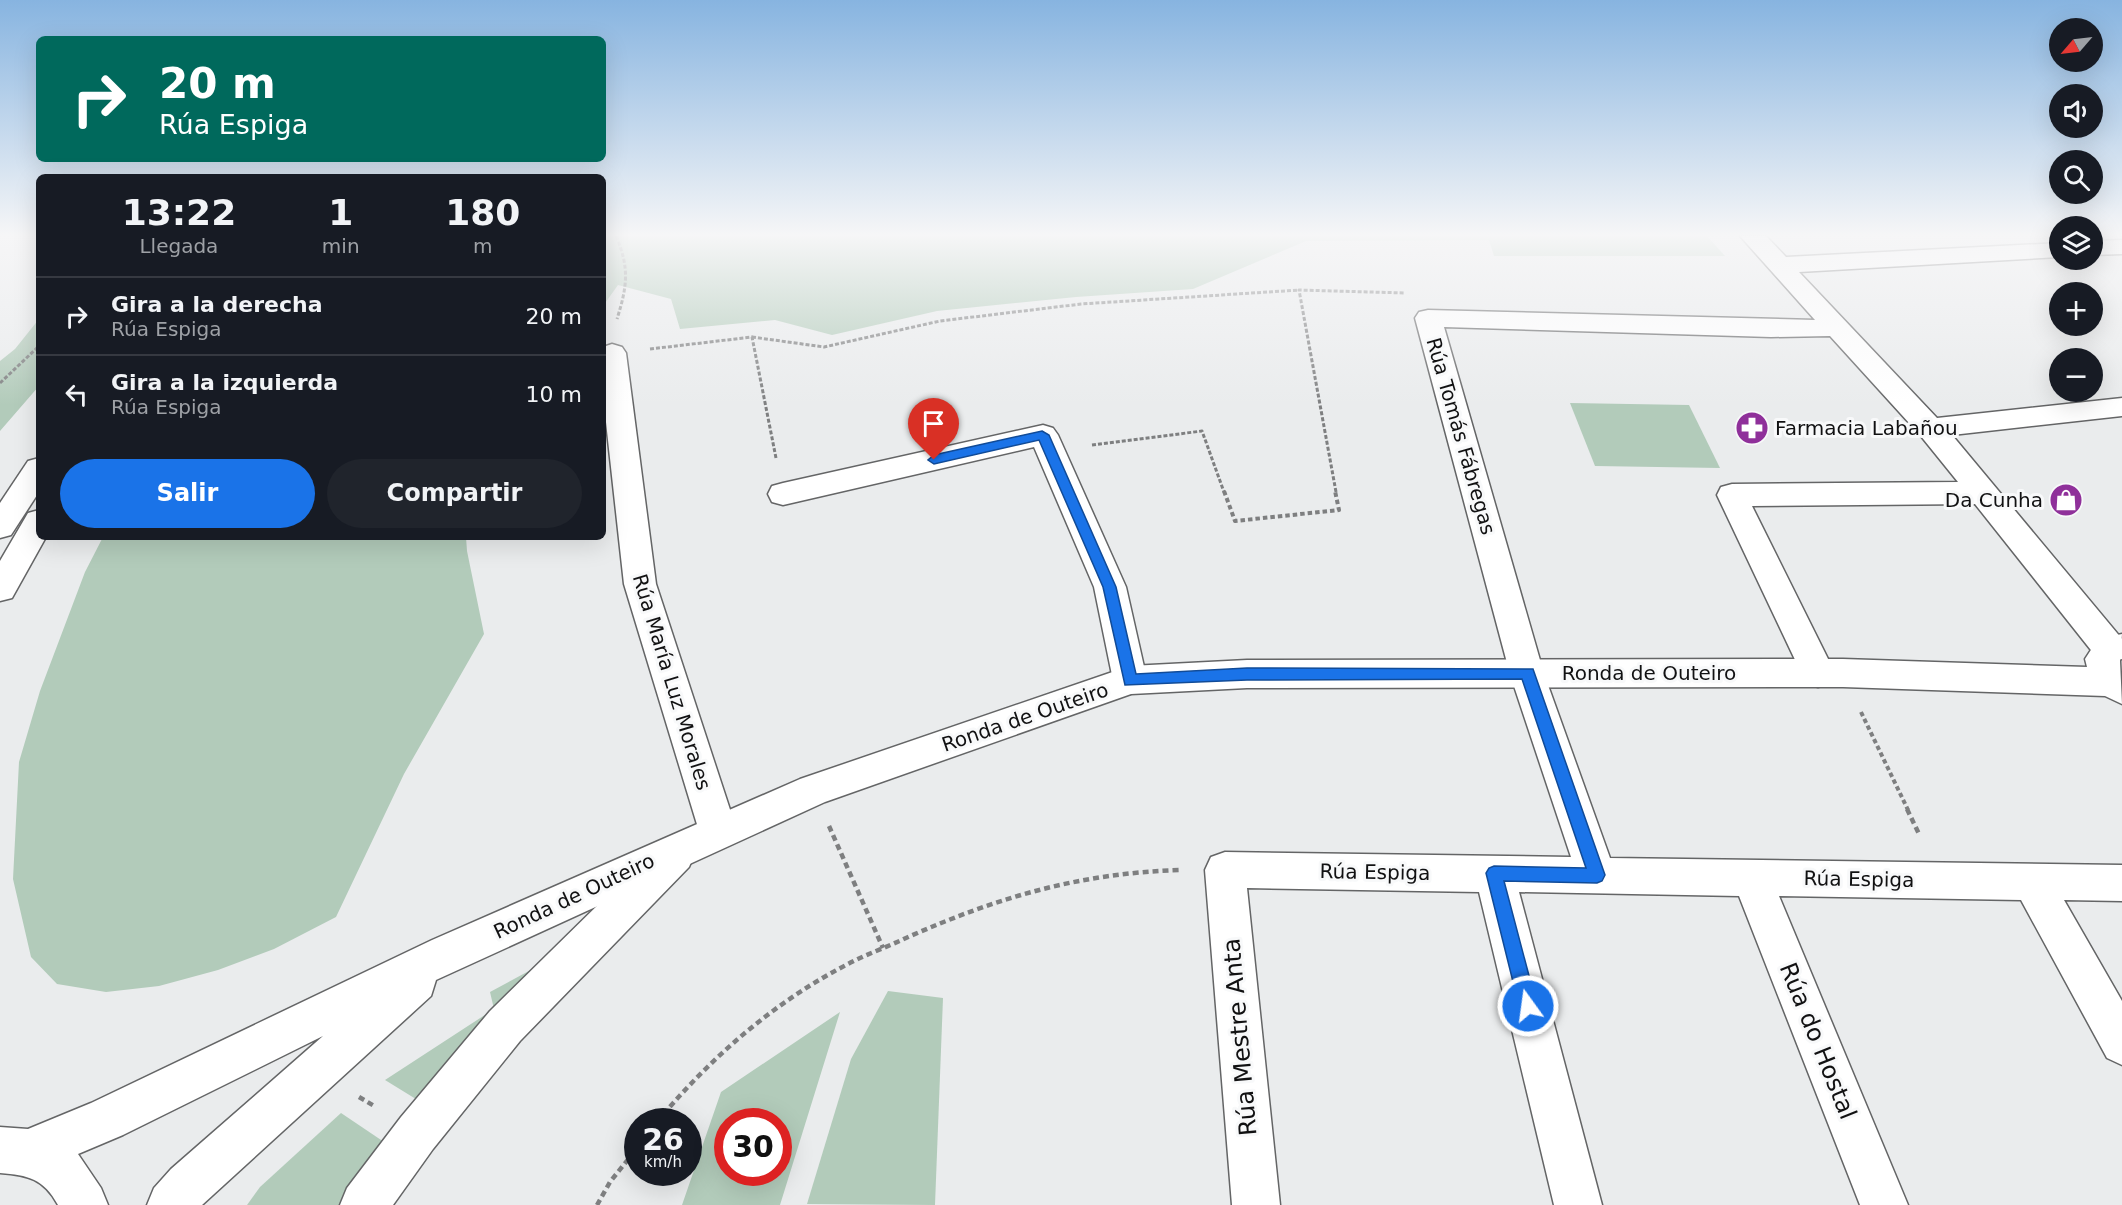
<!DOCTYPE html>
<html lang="es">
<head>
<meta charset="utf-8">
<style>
	body { margin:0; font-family:"DejaVu Sans",sans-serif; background:#20242c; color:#f1f3f6; height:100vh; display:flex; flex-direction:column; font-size:22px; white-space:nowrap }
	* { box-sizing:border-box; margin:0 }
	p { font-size:20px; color:#9ea1a6 }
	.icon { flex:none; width:33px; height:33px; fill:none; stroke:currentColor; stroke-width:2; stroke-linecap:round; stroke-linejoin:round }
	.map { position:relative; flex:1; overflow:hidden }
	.details { position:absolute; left:36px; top:174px; width:570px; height:366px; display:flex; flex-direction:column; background:#171b24; border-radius:9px; box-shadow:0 6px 24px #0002 }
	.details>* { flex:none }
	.hud { position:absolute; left:36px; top:36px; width:570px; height:126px; border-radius:9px; box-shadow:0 6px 24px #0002; background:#00695c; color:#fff; overflow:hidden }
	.needle { width:39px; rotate:242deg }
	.controls { position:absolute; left:2049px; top:18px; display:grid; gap:12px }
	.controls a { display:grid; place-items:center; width:54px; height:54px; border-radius:50%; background:#171b24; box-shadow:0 6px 24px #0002; font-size:30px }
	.speed { position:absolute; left:624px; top:1108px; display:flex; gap:12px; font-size:30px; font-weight:700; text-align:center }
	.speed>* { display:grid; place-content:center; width:78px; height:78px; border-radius:50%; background:#171b24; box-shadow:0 6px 24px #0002; line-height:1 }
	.speed small { font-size:15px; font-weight:400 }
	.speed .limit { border:9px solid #d22; background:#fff; color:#111 }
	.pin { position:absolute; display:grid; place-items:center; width:51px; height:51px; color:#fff; margin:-62px -26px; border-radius:50% 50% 50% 0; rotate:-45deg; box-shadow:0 0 6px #0007 }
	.pin .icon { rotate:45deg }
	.me { position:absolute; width:66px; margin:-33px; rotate:346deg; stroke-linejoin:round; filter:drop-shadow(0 0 4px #0008) }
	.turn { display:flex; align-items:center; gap:21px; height:126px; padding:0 24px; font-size:27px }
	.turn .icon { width:78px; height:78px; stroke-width:2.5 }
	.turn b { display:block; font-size:42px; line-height:51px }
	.eta { display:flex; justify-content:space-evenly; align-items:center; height:102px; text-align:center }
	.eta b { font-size:36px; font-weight:700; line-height:42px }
	.action { display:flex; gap:12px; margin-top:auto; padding:12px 24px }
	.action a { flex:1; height:69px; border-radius:36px; background:#1a73e8; color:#fff; font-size:24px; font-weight:700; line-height:69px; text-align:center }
	.action a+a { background:#20242c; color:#f1f3f6 }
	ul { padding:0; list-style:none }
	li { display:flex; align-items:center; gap:18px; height:78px; padding:0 24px; border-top:2px solid #363941 }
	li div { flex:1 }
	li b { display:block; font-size:22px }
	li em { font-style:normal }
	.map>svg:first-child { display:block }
	.green { fill:#b2cbba; fill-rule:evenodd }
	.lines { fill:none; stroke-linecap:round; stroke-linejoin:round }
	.street-casing { stroke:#646566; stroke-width:3 }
	.secondary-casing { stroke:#646566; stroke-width:3 }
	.path-far2 { stroke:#7e7f80; stroke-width:3; stroke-dasharray:4 2; stroke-linecap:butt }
	.path-far1 { stroke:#7e7f80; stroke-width:4; stroke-dasharray:4.5 3; stroke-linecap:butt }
	.path { stroke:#7e7f80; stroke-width:4.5; stroke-dasharray:6 4; stroke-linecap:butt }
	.street { fill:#fff; fill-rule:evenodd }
	.secondary { fill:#fff; fill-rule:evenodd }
	.route { fill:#1a73e8; stroke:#114b97; stroke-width:1.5 }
	.labels { text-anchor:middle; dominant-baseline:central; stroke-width:6; stroke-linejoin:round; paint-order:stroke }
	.poi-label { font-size:20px; fill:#111112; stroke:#f8f9fa; text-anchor:start }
	.street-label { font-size:20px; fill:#111112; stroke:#f8f9fa }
	.near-street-label { font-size:24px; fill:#111112; stroke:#f8f9fa }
</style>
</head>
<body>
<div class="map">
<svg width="2122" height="1205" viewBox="0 0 2122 1205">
	<rect width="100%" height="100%" fill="#eaeced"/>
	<g class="green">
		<path d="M 603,236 L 1707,236 L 1725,256 L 1494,256 L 1489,240 L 1306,241 L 1193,289 L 1076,297 L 937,311 L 832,335 L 775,320 L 680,329 L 671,299 L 618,285 L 603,306 Z"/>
		<path d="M 39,319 L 39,386 L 0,431 L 0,361 L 15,349 Z"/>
		<path d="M 1570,403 L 1689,405 L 1720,468 L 1595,466 Z"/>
		<path d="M 103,537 L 466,537 L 467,551 L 484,634 L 404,774 L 336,917 L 274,949 L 218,970 L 159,986 L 106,992 L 57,984 L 31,957 L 13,879 L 19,762 L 40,691 L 85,572 Z"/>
		<path d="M 564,952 L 424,1104 L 385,1080 L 494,1009 L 490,992 Z"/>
		<path d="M 888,991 L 943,998 L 935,1205 L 807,1204 L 851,1059 Z"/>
		<path d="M 840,1012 L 780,1205 L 682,1205 L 721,1092 ZM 728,1122 L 778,1122 L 778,1173 L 728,1173 Z"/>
		<path d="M 341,1113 L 390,1146 L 344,1205 L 247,1205 L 260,1187 Z"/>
	</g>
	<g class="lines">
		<g class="street-casing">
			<g id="street">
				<path d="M 1740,236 L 1766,236 L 1786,257 L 2060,243 L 2060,257 L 1799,272 L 1937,418 L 2122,398 L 2122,416 L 1952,435 L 2122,639 L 2122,659 L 2110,662 L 2098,659 L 1975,504 L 1752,506 L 1835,673 L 1830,683 L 1818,687 L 1806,683 L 1717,495 L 1721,487 L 1732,484 L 1958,482 L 1920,435 L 1830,336 L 1771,337 L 1444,327 L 1544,674 L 1610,858 L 2122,865 L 2122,901 L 2064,900 L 2122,1001 L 2122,1065 L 2107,1058 L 2021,900 L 1779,896 L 1908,1205 L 1860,1205 L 1739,896 L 1519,892 L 1602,1205 L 1554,1205 L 1479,892 L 1247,888 L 1280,1205 L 1232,1205 L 1205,870 L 1211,857 L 1225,852 L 1571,857 L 1510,674 L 1415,318 L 1419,312 L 1428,310 L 1815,320 Z"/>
				<path d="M 2122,240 L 2122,254 L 2092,255 L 2092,241 Z"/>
				<path d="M 612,344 L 622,347 L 626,353 L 656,584 L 737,831 L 732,843 L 718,848 L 704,843 L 699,831 L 624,584 L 603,395 L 603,347 Z"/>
				<path d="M 1043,425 L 1053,428 L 1058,435 L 1126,587 L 1147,680 L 1142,690 L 1130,694 L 1118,690 L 1113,680 L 1094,587 L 1034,447 L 783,505 L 772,502 L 768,494 L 772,486 L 783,483 Z"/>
				<path d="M 675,837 L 689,843 L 694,855 L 689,867 L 520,1041 L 433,1149 L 393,1205 L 340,1205 L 347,1188 L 401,1117 L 490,1011 L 661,843 Z"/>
			</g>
		</g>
		<g class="secondary-casing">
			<g id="secondary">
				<path d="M 39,458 L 39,492 L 11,535 L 0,538 L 0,503 L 28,461 Z"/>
				<path d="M 39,510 L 39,537 L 46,537 L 12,598 L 0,601 L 0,561 L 28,513 Z"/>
				<path d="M 2122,634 L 2120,661 L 2122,704 L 2105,696 L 1843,687 L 1247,688 L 1131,694 L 825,802 L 436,980 L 431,996 L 202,1205 L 147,1205 L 154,1188 L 171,1169 L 323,1036 L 123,1135 L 78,1154 L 101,1188 L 108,1205 L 58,1205 C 44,1179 28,1175 0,1173 L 0,1127 L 28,1129 L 91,1103 L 432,940 L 800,779 L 1130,666 L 1247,660 L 1843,659 L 2087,667 L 2085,659 L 2098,639 Z"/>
			</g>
		</g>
		<g class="path-far2">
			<path d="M 616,236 C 630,268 627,287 617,319"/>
			<path d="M 752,337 L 824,347 L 940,321 L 1081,304 L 1299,290"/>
			<path d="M 650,349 L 752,337 L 776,458"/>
			<path d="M 0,383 L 39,346"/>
			<path d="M 1092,445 L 1202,431 L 1224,492"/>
			<path d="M 1336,492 L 1299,290 L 1405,293"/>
		</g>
		<g class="path-far1">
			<path d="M 1224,491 L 1235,521 L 1339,510 L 1335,491"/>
			<path d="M 1861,712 L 1908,810"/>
		</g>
		<g class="path">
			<path d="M 1907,809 L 1920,836"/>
			<path d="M 829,826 L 883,948"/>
			<path d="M 359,1097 L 376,1107"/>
			<path d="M 657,1122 C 710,1058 774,1002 848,964 C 867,954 887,947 906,938 C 998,897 1080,873 1181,870"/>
			<path d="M 597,1205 L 610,1182 L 638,1147"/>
		</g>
		<use href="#street" class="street"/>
		<use href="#secondary" class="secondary"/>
	</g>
	<linearGradient id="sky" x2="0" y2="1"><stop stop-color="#87b4e0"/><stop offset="0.58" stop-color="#f6f6f7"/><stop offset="1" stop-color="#f6f6f7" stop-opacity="0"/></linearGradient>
	<rect width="2122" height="405" fill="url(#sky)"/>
	<path class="route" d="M 1042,431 L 1049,435 L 1116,587 L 1136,674 L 1247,668 L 1533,669 L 1605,875 L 1602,881 L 1597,883 L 1504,881 L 1537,1006 L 1534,1012 L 1528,1015 L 1522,1012 L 1519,1006 L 1486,873 L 1489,868 L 1494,866 L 1586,868 L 1522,679 L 1247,680 L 1125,685 L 1103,587 L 1039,440 L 934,464 L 928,460 L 934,455 Z"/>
	<defs>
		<g id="pharmacy-disc" transform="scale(1.725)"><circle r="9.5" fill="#8f309a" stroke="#f8f9fa"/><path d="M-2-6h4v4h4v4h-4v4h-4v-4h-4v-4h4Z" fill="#fff"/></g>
		<g id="shop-disc" transform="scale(1.725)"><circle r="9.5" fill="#8f309a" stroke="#f8f9fa"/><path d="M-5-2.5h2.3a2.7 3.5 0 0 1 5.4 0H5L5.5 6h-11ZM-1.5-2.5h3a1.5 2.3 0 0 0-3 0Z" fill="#fff"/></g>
	</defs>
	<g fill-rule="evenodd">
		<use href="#pharmacy-disc" x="1752" y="428"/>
		<use href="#shop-disc" x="2066" y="500"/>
	</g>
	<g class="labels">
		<g class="poi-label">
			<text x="1775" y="428">Farmacia Labañou</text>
			<text x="2043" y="500" text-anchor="end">Da Cunha</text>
		</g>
		<g class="street-label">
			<text transform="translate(1461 436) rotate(74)">Rúa Tomás Fábregas</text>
			<text x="1649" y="673">Ronda de Outeiro</text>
			<text transform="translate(672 682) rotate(73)">Rúa María Luz Morales</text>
			<text transform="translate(1025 717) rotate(-19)">Ronda de Outeiro</text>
			<text transform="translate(1375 872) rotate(1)">Rúa Espiga</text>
			<text transform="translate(1859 879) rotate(1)">Rúa Espiga</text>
			<text transform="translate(574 896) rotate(-25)">Ronda de Outeiro</text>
		</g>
		<g class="near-street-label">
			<text transform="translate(1240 1037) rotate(-95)">Rúa Mestre Anta</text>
			<text transform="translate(1818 1041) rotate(68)">Rúa do Hostal</text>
		</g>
	</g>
</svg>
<div class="controls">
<a><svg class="needle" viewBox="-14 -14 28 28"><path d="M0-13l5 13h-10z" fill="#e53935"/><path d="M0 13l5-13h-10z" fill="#9ea1a6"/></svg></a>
<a><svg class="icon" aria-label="sound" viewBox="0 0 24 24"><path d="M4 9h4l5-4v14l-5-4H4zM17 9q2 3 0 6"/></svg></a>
<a><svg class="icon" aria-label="search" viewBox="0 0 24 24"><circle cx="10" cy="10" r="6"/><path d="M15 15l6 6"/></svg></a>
<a><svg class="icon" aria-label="layers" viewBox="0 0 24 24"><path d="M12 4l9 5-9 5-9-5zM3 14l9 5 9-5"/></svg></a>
<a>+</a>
<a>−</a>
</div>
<div class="speed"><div>26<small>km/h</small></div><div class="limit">30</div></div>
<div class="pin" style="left:934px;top:460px;background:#d93025"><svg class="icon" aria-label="arrive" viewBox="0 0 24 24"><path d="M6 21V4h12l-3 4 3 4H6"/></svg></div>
<svg class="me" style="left:1528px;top:1006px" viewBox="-20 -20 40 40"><circle r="17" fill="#1a73e8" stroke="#fff" stroke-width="3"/><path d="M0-11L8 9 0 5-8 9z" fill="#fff"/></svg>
<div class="hud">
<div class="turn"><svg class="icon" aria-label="right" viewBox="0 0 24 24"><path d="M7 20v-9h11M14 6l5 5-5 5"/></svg><div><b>20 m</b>Rúa Espiga</div></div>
</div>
<section class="details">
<div class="eta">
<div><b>13:22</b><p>Llegada</p></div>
<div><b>1</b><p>min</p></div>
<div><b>180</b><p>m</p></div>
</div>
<ul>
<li><svg class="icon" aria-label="right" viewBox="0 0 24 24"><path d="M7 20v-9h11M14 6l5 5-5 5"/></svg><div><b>Gira a la derecha</b><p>Rúa Espiga</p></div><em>20 m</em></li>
<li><svg class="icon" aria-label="left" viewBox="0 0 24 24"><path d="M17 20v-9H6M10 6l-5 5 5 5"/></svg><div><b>Gira a la izquierda</b><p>Rúa Espiga</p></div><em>10 m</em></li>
</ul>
<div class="action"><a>Salir</a><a>Compartir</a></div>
</section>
</div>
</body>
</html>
